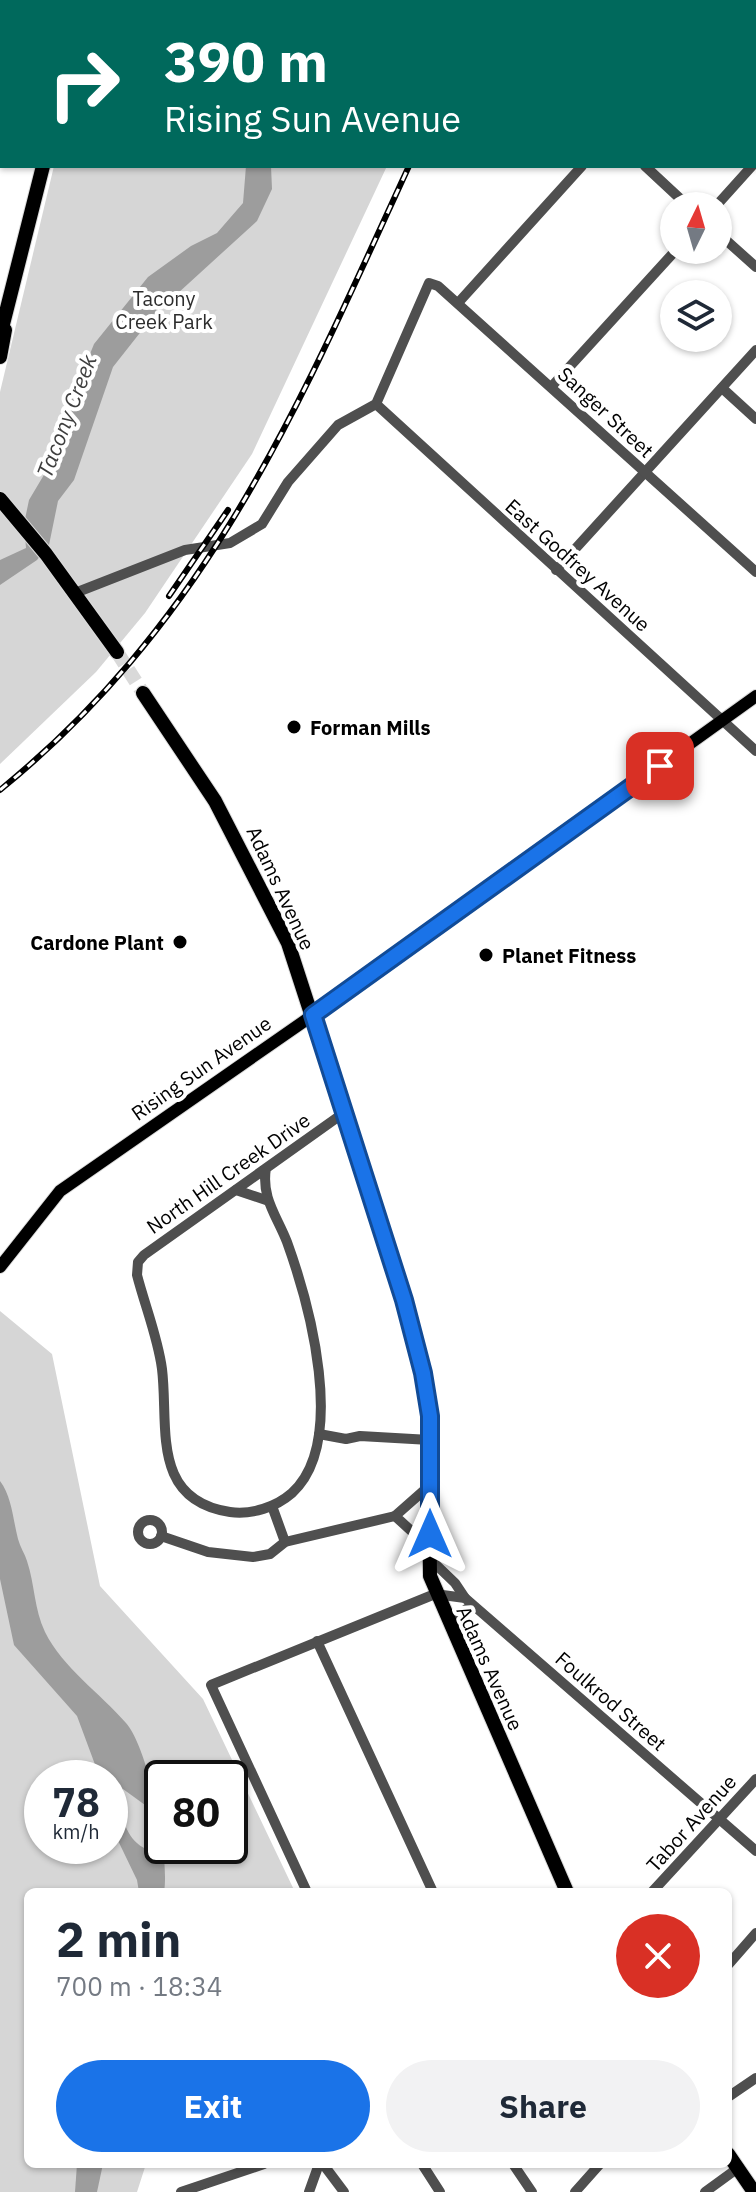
<!DOCTYPE html>
<html lang="en">
<head>
<meta charset="utf-8">
<style>
	body { margin:0; font-family:"IBM Plex Sans",sans-serif; background:#f2f2f3; color:#1f2937; height:100vh; display:flex; flex-direction:column; font-size:30px; white-space:nowrap }
	* { box-sizing:border-box; margin:0 }
	p { font-size:26px; color:#747a83 }
	.icon { flex:none; width:44px; height:44px; fill:none; stroke:currentColor; stroke-width:2; stroke-linecap:round; stroke-linejoin:round }
	.map { position:relative; flex:1; overflow:hidden }
	.drawer { position:absolute; left:24px; top:1888px; width:708px; height:280px; display:flex; flex-direction:column; background:#fff; border-radius:12px; box-shadow:0 2px 6px #0004 }
	.drawer>* { flex:none }
	.hud { position:absolute; left:0px; top:0px; width:756px; height:168px; box-shadow:0 2px 6px #0004; background:#00695c; color:#fff; overflow:hidden }
	.needle { width:52px; rotate:5deg }
	.fabs { position:absolute; left:660px; top:192px; display:grid; gap:16px }
	.fabs a { display:grid; place-items:center; width:72px; height:72px; border-radius:50%; background:#fff; box-shadow:0 2px 6px #0004; font-size:40px }
	.speed { position:absolute; left:24px; top:1760px; display:flex; gap:16px; font-size:40px; font-weight:700; text-align:center }
	.speed>* { display:grid; place-content:center; width:104px; height:104px; border-radius:50%; background:#fff; box-shadow:0 2px 6px #0004; line-height:1 }
	.speed small { font-size:20px; font-weight:400 }
	.speed .limit { border:4px solid #111; border-radius:12px; background:#fff; color:#111 }
	.pin { position:absolute; display:grid; place-items:center; width:68px; height:68px; color:#fff; margin:-34px; border-radius:16px; box-shadow:0 4px 12px #0006 }
	.me { position:absolute; width:88px; margin:-44px; rotate:0deg; stroke-linejoin:round; filter:drop-shadow(0 0 6px #0008) }
	.turn { display:flex; align-items:center; gap:28px; height:168px; padding:0 32px; font-size:36px }
	.turn .icon { width:104px; height:104px; stroke-width:2.5 }
	.turn b { display:block; font-size:56px; line-height:68px }
	.round { display:grid; place-items:center; flex:none; width:84px; height:84px; border-radius:42px; background:#f2f2f3 }
	.overview { display:flex; align-items:center; justify-content:space-between; height:136px; padding:0 32px }
	h1 { font-size:48px; font-weight:800; line-height:60px }
	.cta { display:flex; gap:16px; margin-top:auto; padding:16px 32px }
	.cta a { flex:1; height:92px; border-radius:48px; background:#1a73e8; color:#fff; font-size:32px; font-weight:800; line-height:92px; text-align:center }
	.cta a+a { background:#f2f2f3; color:#1f2937 }
	.map>svg:first-child { display:block }
	.green { fill:#d6d6d6; fill-rule:evenodd }
	.water { fill:#9d9d9d; fill-rule:evenodd }
	.lines { fill:none; stroke-linecap:round; stroke-linejoin:round }
	.highway-tunnel { stroke:#d9d9d9; stroke-width:14; stroke-dasharray:14 7; stroke-linecap:butt }
	.major-casing { stroke:#dbdbdb; stroke-width:14 }
	.highway-casing { stroke:#dbdbdb; stroke-width:16 }
	.minor { stroke:#4f4f4f; stroke-width:10 }
	.major { stroke:#000; stroke-width:12 }
	.highway { stroke:#000; stroke-width:14 }
	.rail-casing { stroke:#000; stroke-width:6 }
	.rail { stroke:#fff; stroke-width:3; stroke-dasharray:9; stroke-linecap:butt }
	.route-casing { stroke:#114b97; stroke-width:20 }
	.route { stroke:#1a73e8; stroke-width:14 }
	.poi-dot { fill:#000; stroke:#fff; stroke-width:3 }
	.labels { text-anchor:middle; dominant-baseline:central; stroke-width:8; stroke-linejoin:round; paint-order:stroke }
	.park-label { font-size:20px; fill:#2d2d2d; stroke:#fff }
	.street-label { font-size:20px; fill:#000; stroke:#fff }
	.poi-label { font-size:20px; font-weight:bold; fill:#000; stroke:#fff; text-anchor:start }
	.water-label { font-size:22px; font-style:italic; fill:#3e3e3e; stroke:#fff }
</style>
</head>
<body>
<div class="map">
<svg width="756" height="2192" viewBox="0 0 756 2192">
	<rect width="100%" height="100%" fill="#fff"/>
	<g class="green">
		<path d="M 96,0 L 465,0 L 95,2 Z"/>
		<path d="M 54,166 L 387,166 L 252,454 L 145,613 L 96,672 L 0,764 L 0,392 Z"/>
		<path d="M 0,1311 L 52,1354 L 100,1586 L 203,1699 L 295,1892 L 28,1892 L 28,2164 L 146,2164 L 137,2192 L 0,2192 ZM 42,1778 L 110,1778 L 110,1846 L 42,1846 ZM 162,1778 L 230,1778 L 230,1846 L 162,1846 Z"/>
	</g>
	<g class="water">
		<path d="M 246,166 L 271,166 L 272,189 L 257,221 L 154,315 L 113,367 L 74,480 L 58,501 L 49,545 L 37,560 L 0,585 L 0,560 L 26,548 L 24,524 L 29,500 L 51,463 L 61,426 L 94,344 L 148,277 L 191,246 L 217,233 L 243,203 Z"/>
		<path d="M 0,1481 C 12,1497 13,1520 18,1539 C 20,1547 25,1554 27,1561 C 35,1585 34,1609 45,1632 C 63,1668 100,1693 126,1723 C 149,1749 170,1859 164,1892 L 139,1892 L 137,1880 L 110,1824 L 110,1778 L 100,1778 L 77,1716 L 14,1645 L 0,1579 ZM 123,1789 L 145,1805 L 146,1849 C 124,1839 118,1809 123,1789 Z"/>
		<path d="M 77,2164 L 103,2164 L 97,2192 L 75,2192 Z"/>
	</g>
	<g class="lines">
		<path class="highway-tunnel" d="M 117,652 L 143,693"/>
		<g class="major-casing">
			<path id="major" d="M 0,1267 L 60,1191 L 313,1015 L 756,696"/>
		</g>
		<g class="highway-casing">
			<g id="highway">
				<path d="M 84,2 L 84,0"/>
				<path d="M 0,336 L 43,166"/>
				<path d="M 0,357 L 5,330"/>
				<path d="M 0,499 L 46,554 L 117,652"/>
				<path d="M 143,693 L 215,801 L 288,943 L 404,1300 L 428,1394 L 430,1576 L 567,1892"/>
				<path d="M 728,2154 L 754,2192"/>
			</g>
		</g>
		<g class="minor">
			<path d="M 653,0 L 655,2"/>
			<path d="M 609,2 L 610,0"/>
			<path d="M 730,2 L 732,0"/>
			<path d="M 645,166 L 688,206"/>
			<path d="M 716,206 L 752,166"/>
			<path d="M 718,233 L 756,267"/>
			<path d="M 458,303 L 582,166"/>
			<path d="M 552,386 L 676,250"/>
			<path d="M 722,388 L 756,419"/>
			<path d="M 376,404 L 756,751"/>
			<path d="M 556,570 L 756,350"/>
			<path d="M 75,593 L 185,550 L 230,543 L 262,524 L 288,482 L 338,425 L 376,404 L 429,283 L 438,286 L 756,572"/>
			<path d="M 266,1168 C 261,1198 277,1216 287,1242 C 309,1303 348,1442 292,1493 C 276,1507 252,1515 230,1512 C 150,1500 169,1426 162,1369 C 158,1338 145,1306 137,1275 L 138,1262 L 144,1255 L 345,1112"/>
			<path d="M 236,1190 L 266,1200"/>
			<path d="M 319,1434 L 346,1439 L 360,1436 L 430,1440"/>
			<path d="M 429,1486 L 395,1516 L 430,1548"/>
			<path d="M 272,1506 L 285,1542"/>
			<circle cx="150" cy="1532" r="12"/>
			<path d="M 161,1536 L 208,1552 L 253,1557 L 270,1554 L 285,1542 L 395,1516"/>
			<path d="M 430,1559 L 455,1583 L 465,1598"/>
			<path d="M 451,1628 L 458,1615 L 472,1605"/>
			<path d="M 317,1641 L 433,1892"/>
			<path d="M 307,1892 L 211,1685 L 435,1594 L 465,1598 L 756,1851"/>
			<path d="M 652,1892 L 756,1779"/>
			<path d="M 728,1965 L 756,1933"/>
			<path d="M 728,2097 L 756,2078"/>
			<path d="M 323,2164 L 344,2192"/>
			<path d="M 422,2164 L 440,2192"/>
			<path d="M 513,2164 L 532,2192"/>
			<path d="M 181,2192 L 264,2164"/>
			<path d="M 309,2192 L 319,2164"/>
			<path d="M 575,2192 L 600,2164"/>
			<path d="M 705,2192 L 738,2168"/>
		</g>
		<use href="#major" class="major"/>
		<use href="#highway" class="highway"/>
		<g class="rail-casing">
			<g id="rail">
				<path d="M 485,2 L 486,0"/>
				<path d="M 169,596 L 228,510"/>
				<path d="M 0,790 C 211,618 299,405 409,166"/>
			</g>
		</g>
		<use href="#rail" class="rail"/>
	</g>
	<g class="lines">
		<g class="route-casing">
			<path id="route" d="M 430,1534 L 430,1416 L 423,1373 L 404,1300 L 313,1015 L 660,766"/>
		</g>
		<use href="#route" class="route"/>
	</g>
	<g class="poi-dot">
		<circle cx="294" cy="727" r="8"/>
		<circle cx="180" cy="942" r="8"/>
		<circle cx="486" cy="955" r="8"/>
	</g>
	<g class="labels">
		<g class="park-label">
			<text x="164" y="298">Tacony<tspan x="164" dy="23">Creek Park</tspan></text>
		</g>
		<g class="street-label">
			<text transform="translate(606 412) rotate(43)">Sanger Street</text>
			<text transform="translate(578 565) rotate(42)">East Godfrey Avenue</text>
			<text transform="translate(281 888) rotate(65)">Adams Avenue</text>
			<text transform="translate(201 1068) rotate(-35)">Rising Sun Avenue</text>
			<text transform="translate(228 1173) rotate(-35)">North Hill Creek Drive</text>
			<text transform="translate(490 1668) rotate(66)">Adams Avenue</text>
			<text transform="translate(611 1701) rotate(41)">Foulkrod Street</text>
			<text transform="translate(691 1823) rotate(-48)">Tabor Avenue</text>
		</g>
		<g class="poi-label">
			<text x="310" y="727">Forman Mills</text>
			<text x="164" y="942" text-anchor="end">Cardone Plant</text>
			<text x="502" y="955">Planet Fitness</text>
		</g>
		<g class="water-label">
			<text transform="translate(66 416) rotate(-69)">Tacony Creek</text>
		</g>
	</g>
</svg>
<div class="fabs">
<a><svg class="needle" viewBox="-14 -14 28 28"><path d="M0-13l5 13h-10z" fill="#e53935"/><path d="M0 13l5-13h-10z" fill="#747a83"/></svg></a>
<a><svg class="icon" aria-label="layers" viewBox="0 0 24 24"><path d="M12 4l9 5-9 5-9-5zM3 14l9 5 9-5"/></svg></a>
</div>
<div class="speed"><div>78<small>km/h</small></div><div class="limit">80</div></div>
<div class="pin" style="left:660px;top:766px;background:#d93025"><svg class="icon" aria-label="arrive" viewBox="0 0 24 24"><path d="M6 21V4h12l-3 4 3 4H6"/></svg></div>
<svg class="me" style="left:430px;top:1534px" viewBox="-20 -20 40 40"><path d="M0-17L14 15 0 8-14 15z" fill="#1a73e8" stroke="#fff" stroke-width="4"/></svg>
<div class="hud">
<div class="turn"><svg class="icon" aria-label="right" viewBox="0 0 24 24"><path d="M7 20v-9h11M14 6l5 5-5 5"/></svg><div><b>390 m</b>Rising Sun Avenue</div></div>
</div>
<section class="drawer">
<div class="overview"><div><h1>2 min</h1><p>700 m · 18:34</p></div><a class="round" style="background:#d93025;color:#fff"><svg class="icon" aria-label="close" viewBox="0 0 24 24"><path d="M6 6l12 12M18 6L6 18"/></svg></a></div>
<div class="cta"><a>Exit</a><a>Share</a></div>
</section>
</div>
</body>
</html>
